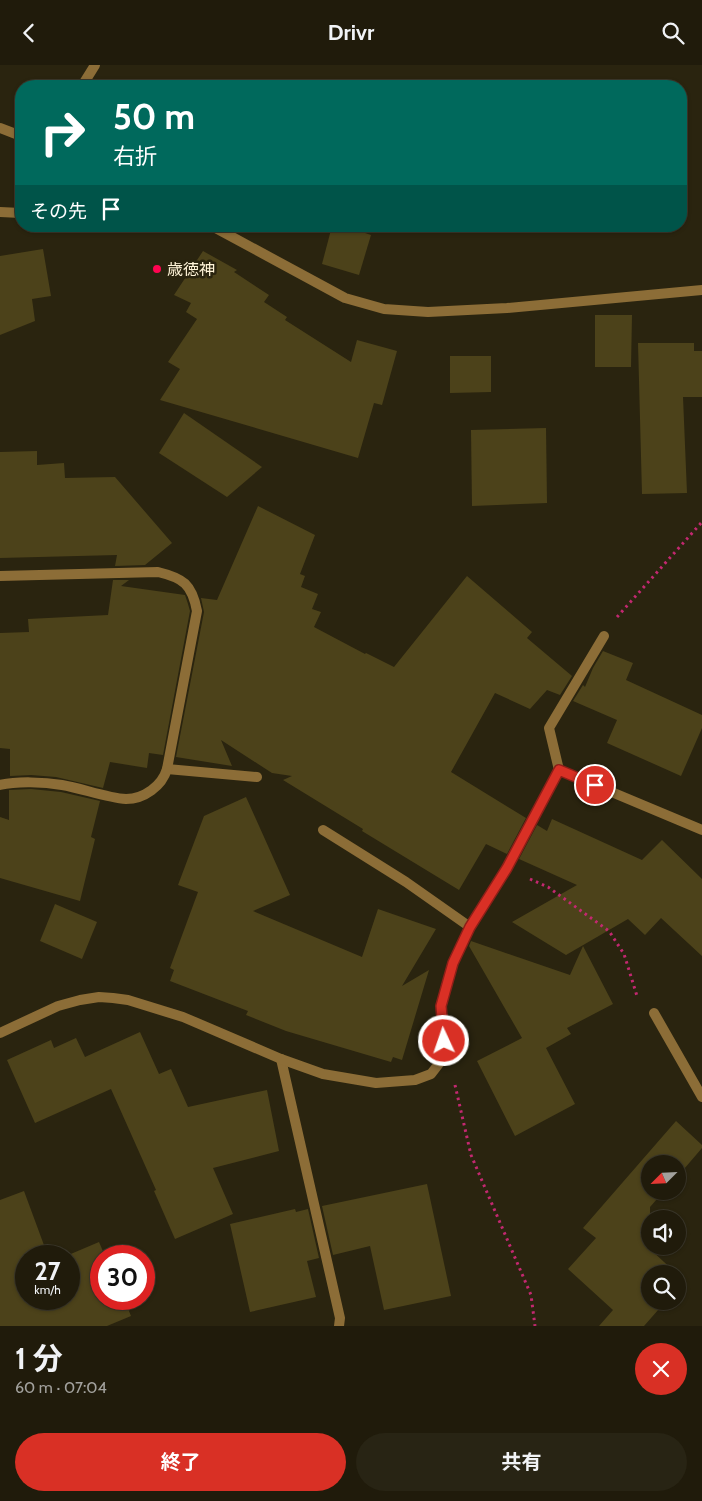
<!DOCTYPE html>
<html lang="ja">
<head>
<meta charset="utf-8">
<style>
	body { margin:0; font-family:Cabin,"Noto Sans JP",sans-serif; background:#282414; color:#f1f3f6; height:100vh; display:flex; flex-direction:column; font-size:19px; white-space:nowrap }
	* { box-sizing:border-box; margin:0 }
	p { font-size:16px; color:#a2a19d }
	.icon { flex:none; width:28px; height:28px; fill:none; stroke:currentColor; stroke-width:2; stroke-linecap:round; stroke-linejoin:round }
	.map { position:relative; height:1261px; overflow:hidden }
	.drawer { display:flex; flex-direction:column; background:#201b0b; flex:1 }
	.drawer>* { flex:none }
	.hud { position:absolute; left:15px; top:15px; width:672px; height:152px; border-radius:20px; box-shadow:0 1px 4px #0004,0 0 0 1px #3d392c; background:#00695c; color:#fff; overflow:hidden }
	.needle { width:32px; rotate:246deg }
	.buttons { position:absolute; left:641px; top:1090px; display:grid; gap:10px }
	.buttons a { display:grid; place-items:center; width:45px; height:45px; border-radius:50%; background:#201b0b; box-shadow:0 1px 4px #0004,0 0 0 1px #3d392c; font-size:25px }
	.speed { position:absolute; left:15px; top:1180px; display:flex; gap:10px; font-size:25px; font-weight:700; text-align:center }
	.speed>* { display:grid; place-content:center; width:65px; height:65px; border-radius:50%; background:#201b0b; box-shadow:0 1px 4px #0004,0 0 0 1px #3d392c; line-height:1 }
	.speed small { font-size:12px; font-weight:400 }
	.speed .limit { border:8px solid #d22; background:#fff; color:#111 }
	.pin { position:absolute; display:grid; place-items:center; width:42px; height:42px; color:#fff; margin:-21px; border:2px solid #fff; border-radius:50%; box-shadow:0 1px 5px #0007 }
	.me { position:absolute; width:55px; margin:-28px; rotate:357deg; stroke-linejoin:round; filter:drop-shadow(0 0 4px #0008) }
	.turn { display:flex; align-items:center; gap:18px; height:105px; padding:0 15px; font-size:22px }
	.turn .icon { width:65px; height:65px; stroke-width:2.5 }
	.turn b { display:block; font-size:35px; line-height:42px }
	.then { display:flex; align-items:center; height:48px; padding:0 15px; background:#0003; gap:10px; font-size:19px }
	.round { display:grid; place-items:center; flex:none; width:52px; height:52px; border-radius:26px; background:#282414 }
	.head { display:flex; align-items:center; justify-content:space-between; height:85px; padding:0 15px }
	h1 { font-size:30px; font-weight:700; line-height:38px }
	.action { display:flex; gap:10px; margin-top:auto; padding:10px 15px }
	.action a { flex:1; height:58px; border-radius:30px; background:#d93025; color:#fff; font-size:20px; font-weight:700; line-height:58px; text-align:center }
	.action a+a { background:#282414; color:#f1f3f6 }
	header { display:flex; justify-content:space-between; align-items:center; height:65px; padding:0 15px; background:#201b0b; font-size:22px; font-weight:700 }
	.map>svg:first-child { display:block }
	.building { fill:#4c421a }
	.lines { fill:none; stroke-linecap:round; stroke-linejoin:round }
	.path { stroke:#c32870; stroke-width:3; stroke-dasharray:2.5 4; stroke-linecap:butt }
	.lane { stroke:#8c6d37; stroke-width:10 }
	.street { stroke:#8c6d37; stroke-width:10 }
	.route-casing { stroke:#8d1f18; stroke-width:12 }
	.route { stroke:#d93025; stroke-width:9 }
	.poi-dot { fill:#ff0451; stroke:#2a240f; stroke-width:2 }
	.labels { text-anchor:middle; dominant-baseline:central; stroke-width:5; stroke-linejoin:round; paint-order:stroke }
	.poi-label { font-size:16px; fill:#fff4d8; stroke:#2a240f; text-anchor:start }
</style>
</head>
<body>
<header><svg class="icon" aria-label="back" viewBox="0 0 24 24"><path d="M15 5l-7 7 7 7"/></svg>Drivr<svg class="icon" aria-label="search" viewBox="0 0 24 24"><circle cx="10" cy="10" r="6"/><path d="M15 15l6 6"/></svg></header>
<div class="map">
<svg width="702" height="1261" viewBox="0 0 702 1261">
	<rect width="100%" height="100%" fill="#2a240f"/>
	<g class="building">
		<path d="M 332,161 L 344,161 L 371,170 L 359,210 L 322,199 Z"/>
		<path d="M 43,184 L 51,231 L 32,234 L 35,256 L 0,270 L 0,191 Z"/>
		<path d="M 203,186 L 237,205 L 234,207 L 269,230 L 264,237 L 287,252 L 285,255 L 351,297 L 357,275 L 397,286 L 382,340 L 374,338 L 358,393 L 160,335 L 180,304 L 168,297 L 197,254 L 186,247 L 191,238 L 174,230 Z"/>
		<path d="M 595,250 L 632,250 L 631,302 L 595,302 Z"/>
		<path d="M 638,278 L 694,278 L 694,286 L 702,286 L 702,332 L 683,332 L 687,428 L 642,429 Z"/>
		<path d="M 450,291 L 491,291 L 491,327 L 450,328 Z"/>
		<path d="M 184,348 L 262,402 L 227,432 L 159,388 Z"/>
		<path d="M 546,363 L 547,438 L 472,441 L 471,365 Z"/>
		<path d="M 37,386 L 37,400 L 64,398 L 65,413 L 115,412 L 172,478 L 145,500 L 115,501 L 117,490 L 0,493 L 0,387 Z"/>
		<path d="M 258,441 L 315,470 L 300,509 L 305,511 L 301,522 L 318,529 L 312,544 L 321,547 L 314,562 L 365,589 L 366,588 L 394,602 L 467,511 L 532,567 L 527,573 L 572,611 L 560,630 L 547,625 L 530,644 L 495,628 L 451,707 L 526,753 L 507,789 L 486,779 L 459,825 L 362,766 L 363,764 L 283,715 L 292,711 L 272,708 L 221,675 L 232,701 L 176,692 L 204,547 L 201,533 L 217,535 Z"/>
		<path d="M 113,515 L 129,515 L 121,521 L 185,530 L 188,539 L 190,546 L 163,690 L 149,688 L 147,703 L 110,697 L 103,723 L 56,712 L 31,710 L 10,711 L 10,684 L 0,683 L 0,568 L 29,567 L 28,554 L 108,550 Z"/>
		<path d="M 603,586 L 633,598 L 626,615 L 702,650 L 702,663 L 681,711 L 607,678 L 617,655 L 573,636 L 583,620 L 585,622 L 593,603 Z"/>
		<path d="M 31,724 L 61,727 L 100,736 L 91,772 L 95,774 L 80,836 L 0,813 L 0,752 L 9,755 L 9,725 Z"/>
		<path d="M 246,732 L 290,830 L 253,846 L 362,892 L 378,844 L 436,864 L 402,921 L 429,905 L 402,995 L 393,992 L 391,997 L 286,966 L 246,950 L 248,946 L 170,916 L 174,905 L 170,903 L 198,827 L 178,820 L 204,751 Z"/>
		<path d="M 552,754 L 642,795 L 662,775 L 702,814 L 702,891 L 661,853 L 645,870 L 628,854 L 566,890 L 512,857 L 577,820 L 519,794 L 537,760 L 547,766 Z"/>
		<path d="M 55,839 L 97,857 L 82,894 L 40,876 Z"/>
		<path d="M 471,876 L 570,910 L 583,881 L 613,939 L 567,963 L 571,969 L 546,983 L 575,1039 L 515,1071 L 477,996 L 522,973 L 469,881 Z"/>
		<path d="M 140,967 L 159,1009 L 171,1004 L 188,1042 L 267,1025 L 279,1086 L 213,1103 L 233,1149 L 175,1174 L 154,1126 L 156,1125 L 111,1024 L 35,1058 L 7,995 L 51,975 L 54,983 L 76,973 L 85,992 Z"/>
		<path d="M 676,1056 L 702,1080 L 702,1083 L 678,1111 L 678,1099 L 650,1099 L 650,1126 L 664,1126 L 650,1142 L 650,1184 L 677,1209 L 650,1209 L 650,1236 L 666,1236 L 644,1261 L 599,1261 L 613,1245 L 568,1204 L 596,1173 L 583,1163 Z"/>
		<path d="M 427,1119 L 451,1231 L 384,1245 L 370,1181 L 333,1190 L 322,1141 Z"/>
		<path d="M 24,1126 L 48,1191 L 26,1191 L 26,1234 L 69,1234 L 69,1191 L 66,1191 L 99,1177 L 105,1191 L 101,1191 L 101,1234 L 124,1234 L 131,1251 L 107,1261 L 0,1261 L 0,1135 Z"/>
		<path d="M 295,1144 L 296,1147 L 308,1144 L 319,1193 L 307,1196 L 316,1232 L 250,1247 L 230,1159 Z"/>
		<path d="M 678,1209 L 684,1215 L 678,1223 Z"/>
	</g>
	<g class="lines">
		<g class="path">
			<path d="M 617,552 L 702,457"/>
			<path d="M 530,814 L 548,822 L 609,866 L 624,889 L 637,931"/>
			<path d="M 455,1020 L 471,1090 L 531,1230 L 535,1261"/>
		</g>
		<g class="lane">
			<path d="M 167,704 L 257,712"/>
			<path d="M 281,994 L 340,1253 L 339,1261"/>
		</g>
		<g class="street">
			<path d="M 82,21 L 95,0"/>
			<path d="M 0,63 L 21,71"/>
			<path d="M 0,147 L 21,148"/>
			<path d="M 212,161 L 345,233 L 384,244 L 428,247 L 507,243 L 702,225"/>
			<path d="M 0,511 L 158,507 C 183,513 192,519 197,546 L 167,704 C 162,721 144,734 126,734 C 107,733 81,723 62,720 C 44,717 17,716 0,720"/>
			<path d="M 559,705 L 702,765"/>
			<path d="M 323,765 L 406,817 L 470,862 L 507,803 L 559,705 L 549,663 L 604,571"/>
			<path d="M 654,948 L 702,1032"/>
			<path d="M 0,968 L 58,941 L 80,935 L 99,932 L 113,933 L 128,935 L 183,952 L 281,994 L 323,1009 L 376,1018 L 415,1015 L 431,1009 L 441,996 L 444,976 L 441,941 L 453,898 L 470,862"/>
		</g>
	</g>
	<g class="lines">
		<g class="route-casing">
			<path id="route" d="M 444,976 L 441,941 L 453,898 L 470,862 L 507,803 L 559,705 L 595,720"/>
		</g>
		<use href="#route" class="route"/>
	</g>
	<circle class="poi-dot" cx="157" cy="204" r="5"/>
	<g class="labels">
		<g class="poi-label">
			<text x="167" y="204">歳徳神</text>
		</g>
	</g>
</svg>
<div class="buttons">
<a><svg class="needle" viewBox="-14 -14 28 28"><path d="M0-13l5 13h-10z" fill="#e53935"/><path d="M0 13l5-13h-10z" fill="#a2a19d"/></svg></a>
<a><svg class="icon" aria-label="sound" viewBox="0 0 24 24"><path d="M4 9h4l5-4v14l-5-4H4zM17 9q2 3 0 6"/></svg></a>
<a><svg class="icon" aria-label="search" viewBox="0 0 24 24"><circle cx="10" cy="10" r="6"/><path d="M15 15l6 6"/></svg></a>
</div>
<div class="speed"><div>27<small>km/h</small></div><div class="limit">30</div></div>
<div class="pin" style="left:595px;top:720px;background:#d93025"><svg class="icon" aria-label="arrive" viewBox="0 0 24 24"><path d="M6 21V4h12l-3 4 3 4H6"/></svg></div>
<svg class="me" style="left:444px;top:976px" viewBox="-20 -20 40 40"><circle r="17" fill="#d93025" stroke="#fff" stroke-width="3"/><path d="M0-11L8 9 0 5-8 9z" fill="#fff"/></svg>
<div class="hud">
<div class="turn"><svg class="icon" aria-label="right" viewBox="0 0 24 24"><path d="M7 20v-9h11M14 6l5 5-5 5"/></svg><div><b>50 m</b>右折</div></div>
<div class="then">その先<svg class="icon" aria-label="arrive" viewBox="0 0 24 24"><path d="M6 21V4h12l-3 4 3 4H6"/></svg></div>
</div>
</div>
<section class="drawer">
<div class="head"><div><h1>1 分</h1><p>60 m · 07:04</p></div><a class="round" style="background:#d93025;color:#fff"><svg class="icon" aria-label="close" viewBox="0 0 24 24"><path d="M6 6l12 12M18 6L6 18"/></svg></a></div>
<div class="action"><a>終了</a><a>共有</a></div>
</section>
</body>
</html>
